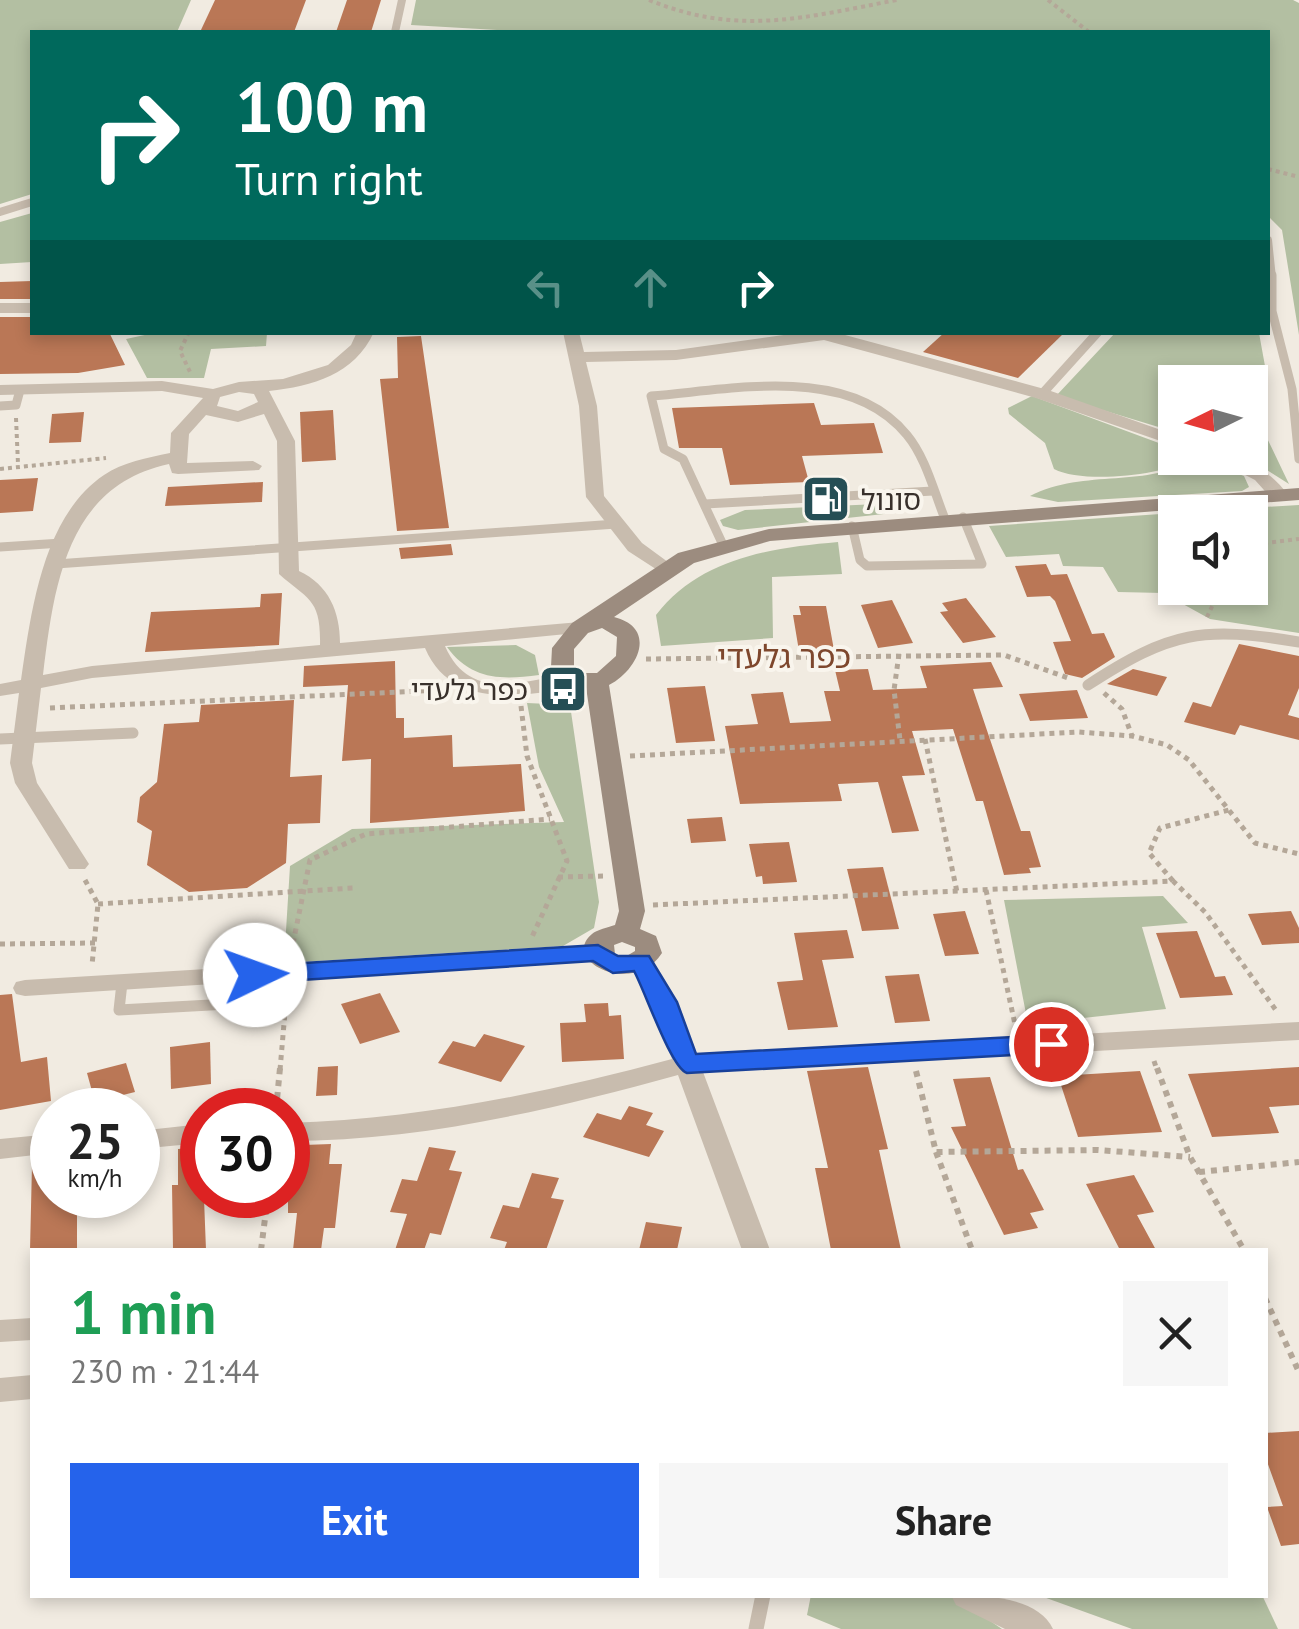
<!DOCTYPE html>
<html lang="en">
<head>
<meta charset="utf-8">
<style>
	body { margin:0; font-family:"PT Sans","Noto Sans Hebrew",sans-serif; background:#f6f6f6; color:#222; height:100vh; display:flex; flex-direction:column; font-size:38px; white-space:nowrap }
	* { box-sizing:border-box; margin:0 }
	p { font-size:32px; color:#767676 }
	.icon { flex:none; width:55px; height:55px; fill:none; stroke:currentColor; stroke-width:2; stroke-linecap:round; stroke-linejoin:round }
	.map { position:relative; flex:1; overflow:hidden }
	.details { position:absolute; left:30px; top:1248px; width:1238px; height:350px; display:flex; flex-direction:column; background:#fff; border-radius:0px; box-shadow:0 5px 15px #0003 }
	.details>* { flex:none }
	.hud { position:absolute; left:30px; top:30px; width:1240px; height:305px; border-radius:0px; box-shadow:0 5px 15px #0003; background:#00695c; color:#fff; overflow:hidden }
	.needle { width:65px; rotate:265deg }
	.controls { position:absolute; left:1158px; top:365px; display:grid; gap:20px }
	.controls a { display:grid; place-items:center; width:110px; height:110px; border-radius:0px; background:#fff; box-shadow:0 5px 15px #0003; font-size:50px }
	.speed { position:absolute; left:30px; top:1088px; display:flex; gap:20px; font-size:50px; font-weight:700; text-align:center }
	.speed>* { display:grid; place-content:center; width:130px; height:130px; border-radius:50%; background:#fff; box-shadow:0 5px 15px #0003; line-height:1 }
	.speed small { font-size:25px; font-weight:400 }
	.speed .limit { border:15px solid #d22; background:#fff; color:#111 }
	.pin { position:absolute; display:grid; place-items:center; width:85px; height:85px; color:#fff; margin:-42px; border:5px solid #fff; border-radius:50%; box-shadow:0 2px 10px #0007 }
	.me { position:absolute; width:110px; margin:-55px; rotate:87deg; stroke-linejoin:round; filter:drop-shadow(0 0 8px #0008) }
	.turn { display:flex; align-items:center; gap:35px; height:210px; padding:0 40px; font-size:45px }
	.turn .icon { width:130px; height:130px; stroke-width:2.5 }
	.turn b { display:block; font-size:70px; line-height:85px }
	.lanes { display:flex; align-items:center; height:95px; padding:0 40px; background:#0003; justify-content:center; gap:50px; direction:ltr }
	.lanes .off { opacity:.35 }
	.round { display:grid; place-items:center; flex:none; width:105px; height:105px; border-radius:0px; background:#f6f6f6 }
	.headline { display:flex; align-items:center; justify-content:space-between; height:170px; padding:0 40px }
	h1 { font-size:60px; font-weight:800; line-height:75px; color:#1e9e55 }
	.action { display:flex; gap:20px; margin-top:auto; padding:20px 40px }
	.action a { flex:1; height:115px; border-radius:0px; background:#2563eb; color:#fff; font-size:40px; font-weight:800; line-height:115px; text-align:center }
	.action a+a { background:#f6f6f6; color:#222 }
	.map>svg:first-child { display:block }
	.green { fill:#b3bfa2 }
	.building { fill:#ba7756 }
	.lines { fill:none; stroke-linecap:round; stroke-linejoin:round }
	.path-far2 { stroke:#b4a798; stroke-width:4; stroke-dasharray:4 4; stroke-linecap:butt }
	.path-far1 { stroke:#b4a798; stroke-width:5; stroke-dasharray:5 5; stroke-linecap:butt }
	.path { stroke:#b4a798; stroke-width:6; stroke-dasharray:6 6; stroke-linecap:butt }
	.lane-far3 { stroke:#c8bcae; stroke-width:8 }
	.lane-far2 { stroke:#c8bcae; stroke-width:9 }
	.lane-far1 { stroke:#c8bcae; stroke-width:11 }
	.lane { stroke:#c8bcae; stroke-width:15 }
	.street { fill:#c8bcae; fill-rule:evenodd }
	.secondary { fill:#9c8c7f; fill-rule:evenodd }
	.route { fill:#2563eb; stroke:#184099; stroke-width:2.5 }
	.labels { text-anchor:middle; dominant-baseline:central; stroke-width:8; stroke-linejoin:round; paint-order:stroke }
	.poi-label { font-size:28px; fill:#38302b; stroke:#f9f5ed; text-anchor:start }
	.quarter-label { font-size:32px; fill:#7e472d; stroke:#f9f5ed }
</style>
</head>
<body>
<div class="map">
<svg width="1299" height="1629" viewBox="0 0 1299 1629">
	<rect width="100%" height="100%" fill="#f1ebe1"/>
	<g class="green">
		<path d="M 0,0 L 191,0 L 177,32 L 32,32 L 32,194 L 0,204 Z"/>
		<path d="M 416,0 L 1293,0 L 1299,3 L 1299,335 L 1282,230 L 1268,216 L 1268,32 L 531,32 L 411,25 Z"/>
		<path d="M 32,213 L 32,262 L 0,264 L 0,222 Z"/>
		<path d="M 154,333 L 154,332 L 267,333 L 266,346 L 211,349 L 204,378 L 147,378 L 126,339 Z"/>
		<path d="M 1115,333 L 1259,333 L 1267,377 L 1266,436 L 1289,484 L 1248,458 L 1250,382 L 1175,382 L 1175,432 L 1056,396 Z"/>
		<path d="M 1032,396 L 1175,449 L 1175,458 L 1192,458 C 1164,476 1083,484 1054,469 L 1045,443 L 1009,414 L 1008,408 Z"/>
		<path d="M 1195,458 L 1244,476 L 1249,487 L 1242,491 L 1058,502 L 1030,496 C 1085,468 1149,489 1195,458 Z"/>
		<path d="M 878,504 L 892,507 L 893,513 L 738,530 L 723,526 L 720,520 L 745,510 Z"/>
		<path d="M 1299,505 L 1299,633 L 1210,619 L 1163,593 L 1118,592 L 1103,567 L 1063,566 L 1059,554 L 1006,557 L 989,526 L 1175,513 L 1175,588 L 1250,588 L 1250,512 L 1180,512 Z"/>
		<path d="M 838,542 L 842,574 L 772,577 L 773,638 L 661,646 L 656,615 C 700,558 770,548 838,542 Z"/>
		<path d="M 516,645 L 535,655 L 539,675 C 501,680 471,680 447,647 Z"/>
		<path d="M 527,703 L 570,705 L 599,902 L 594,928 L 563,946 L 284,963 L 290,866 L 352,829 L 564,822 L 539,767 Z"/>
		<path d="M 1163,896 L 1188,923 L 1142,927 L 1166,1009 L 1028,1024 L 1004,900 Z"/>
		<path d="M 811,1595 L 952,1595 L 1002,1629 L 841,1629 L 807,1615 Z"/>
		<path d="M 1038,1595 L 1262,1595 L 1278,1629 L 1132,1629 Z"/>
	</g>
	<g class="building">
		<path d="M 215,0 L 306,0 L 294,32 L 200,32 Z"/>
		<path d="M 347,0 L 381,0 L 371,32 L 336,32 Z"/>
		<path d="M 32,281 L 32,299 L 0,299 L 0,282 Z"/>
		<path d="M 0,317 L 32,317 L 32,332 L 109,332 L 125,365 L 78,373 L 0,374 Z"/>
		<path d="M 945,332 L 1065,332 L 1018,378 L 923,352 Z"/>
		<path d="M 421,336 L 449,528 L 397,531 L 380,379 L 398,378 L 397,337 Z"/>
		<path d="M 814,403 L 821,425 L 874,423 L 883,453 L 802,456 L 809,482 L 730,485 L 722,448 L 679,448 L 672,408 Z"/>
		<path d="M 333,410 L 336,460 L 302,462 L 300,412 Z"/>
		<path d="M 84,412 L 81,442 L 49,443 L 52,414 Z"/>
		<path d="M 38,478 L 33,511 L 0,513 L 0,480 Z"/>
		<path d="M 263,482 L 262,502 L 165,506 L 168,487 Z"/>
		<path d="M 451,544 L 453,555 L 401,559 L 399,548 Z"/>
		<path d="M 1046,564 L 1051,575 L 1067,574 L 1092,634 L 1104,633 L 1115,657 L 1082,678 L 1065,674 L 1053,642 L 1071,641 L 1055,601 L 1050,596 L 1027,597 L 1015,566 Z"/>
		<path d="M 282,593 L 279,645 L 145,652 L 151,612 L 260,607 L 261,594 Z"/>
		<path d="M 966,598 L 996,637 L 963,643 L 940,612 L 948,611 L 942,603 Z"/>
		<path d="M 892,600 L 913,643 L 878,648 L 861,605 Z"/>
		<path d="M 799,606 L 826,606 L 834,650 L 799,651 L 793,615 L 801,615 Z"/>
		<path d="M 1239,644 L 1299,656 L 1299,688 L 1288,715 L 1299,718 L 1299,740 L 1240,725 L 1235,735 L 1184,722 L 1193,702 L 1211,707 Z"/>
		<path d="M 395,661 L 396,718 L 404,718 L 404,738 L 452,735 L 453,767 L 521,764 L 525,811 L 370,823 L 371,759 L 342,761 L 348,685 L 303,687 L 304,666 Z"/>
		<path d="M 991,662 L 1003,687 L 973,689 L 1021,831 L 1030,831 L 1041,867 L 1029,868 L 1031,873 L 1004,875 L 983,801 L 976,801 L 953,729 L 912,731 L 925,775 L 902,776 L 919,831 L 892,833 L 878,782 L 838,784 L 842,801 L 740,804 L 725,726 L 758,724 L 751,694 L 783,692 L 790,723 L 831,721 L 824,691 L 840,691 L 835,670 L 868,669 L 873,690 L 927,688 L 920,666 Z"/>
		<path d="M 1133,669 L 1167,677 L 1157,696 L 1107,684 Z"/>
		<path d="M 705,686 L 715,741 L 676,743 L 667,688 Z"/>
		<path d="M 1077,690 L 1088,718 L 1030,721 L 1019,694 Z"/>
		<path d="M 294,700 L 290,777 L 322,775 L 320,823 L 288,824 L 286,863 L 247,888 L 189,892 L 147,865 L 152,831 L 137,822 L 140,797 L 157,782 L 164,724 L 199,722 L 201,705 Z"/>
		<path d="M 722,817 L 726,841 L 691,843 L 687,819 Z"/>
		<path d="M 789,842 L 797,882 L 763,884 L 762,876 L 756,877 L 749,844 Z"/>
		<path d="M 883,867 L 899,929 L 862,931 L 847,869 Z"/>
		<path d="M 965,911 L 979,954 L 945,956 L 933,914 Z"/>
		<path d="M 1291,911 L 1299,928 L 1299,943 L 1262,945 L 1248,914 Z"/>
		<path d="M 847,930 L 854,958 L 822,960 L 838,1027 L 788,1030 L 777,982 L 803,980 L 794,933 Z"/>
		<path d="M 1197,931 L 1215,977 L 1225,976 L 1233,995 L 1180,998 L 1156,933 Z"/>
		<path d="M 919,974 L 930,1021 L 895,1023 L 885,976 Z"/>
		<path d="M 380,993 L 400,1032 L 360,1044 L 341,1004 Z"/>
		<path d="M 12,994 L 21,1062 L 47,1057 L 51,1101 L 0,1110 L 0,995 Z"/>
		<path d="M 608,1003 L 609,1016 L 621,1015 L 624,1059 L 562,1062 L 560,1023 L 586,1022 L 584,1004 Z"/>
		<path d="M 484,1034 L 525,1046 L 501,1082 L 438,1063 L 453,1041 L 475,1047 Z"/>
		<path d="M 210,1042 L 211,1084 L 171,1089 L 170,1047 Z"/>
		<path d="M 126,1063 L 135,1092 L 95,1102 L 87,1073 Z"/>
		<path d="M 338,1066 L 337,1095 L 316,1096 L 318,1067 Z"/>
		<path d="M 868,1067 L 888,1149 L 879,1150 L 901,1250 L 831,1250 L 815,1168 L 828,1168 L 807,1071 Z"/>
		<path d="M 1299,1067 L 1299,1105 L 1269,1107 L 1279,1133 L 1212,1137 L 1188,1074 Z"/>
		<path d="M 1140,1071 L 1162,1132 L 1078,1137 L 1058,1076 Z"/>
		<path d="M 990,1077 L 1018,1170 L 1023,1169 L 1044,1210 L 1030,1213 L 1038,1228 L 1004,1235 L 951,1127 L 966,1126 L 953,1079 Z"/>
		<path d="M 629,1106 L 653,1113 L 646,1125 L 664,1131 L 649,1157 L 583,1137 L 597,1113 L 621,1120 Z"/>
		<path d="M 331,1144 L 329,1164 L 342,1164 L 335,1228 L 324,1228 L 321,1250 L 293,1250 L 297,1213 L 288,1213 L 288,1179 L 300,1179 L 304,1145 Z"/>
		<path d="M 202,1147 L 206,1250 L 173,1250 L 172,1185 L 178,1185 L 178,1149 Z"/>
		<path d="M 429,1147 L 456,1151 L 449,1170 L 462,1172 L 441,1235 L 430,1233 L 424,1250 L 395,1250 L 407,1214 L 390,1212 L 402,1179 L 417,1181 Z"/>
		<path d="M 52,1162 L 52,1195 L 77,1195 L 77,1250 L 30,1250 L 32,1165 Z"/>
		<path d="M 532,1173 L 559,1178 L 551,1198 L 564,1200 L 546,1250 L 504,1250 L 507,1242 L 490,1238 L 503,1205 L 519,1208 Z"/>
		<path d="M 1134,1175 L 1154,1212 L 1137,1215 L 1156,1250 L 1120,1250 L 1086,1184 Z"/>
		<path d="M 646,1222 L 682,1227 L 677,1250 L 639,1250 Z"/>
		<path d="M 1299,1431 L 1299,1544 L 1281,1546 L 1267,1507 L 1283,1506 L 1265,1456 L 1265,1433 Z"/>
	</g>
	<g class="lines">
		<g class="path-far2">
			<path d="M 649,0 C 739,37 806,17 897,0"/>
			<path d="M 1048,0 L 1089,32"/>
			<path d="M 1268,169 L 1299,177"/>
			<path d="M 189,332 L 180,351 L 191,374"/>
			<path d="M 16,418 L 18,464"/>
			<path d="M 0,469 L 106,458"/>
			<path d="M 1250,581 L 1265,543 L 1299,539"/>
			<path d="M 1207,617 L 1217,596 L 1243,588"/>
		</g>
		<g class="path-far1">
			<path d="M 899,654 L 894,690 L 900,740"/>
			<path d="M 646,659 L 1004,655 L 1071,679"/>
			<path d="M 1104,693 L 1122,709 L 1132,736"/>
			<path d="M 521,706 L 527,756 L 567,861 L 531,939"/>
			<path d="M 50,708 L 443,690"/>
			<path d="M 925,739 L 957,892"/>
			<path d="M 630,756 L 1079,732 L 1132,736 L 1167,745 L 1189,760 L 1255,843 L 1299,854"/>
			<path d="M 558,877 L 605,876"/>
			<path d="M 85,880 L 98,904 L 92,965"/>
			<path d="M 1173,881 L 1149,853 L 1160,828 L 1229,810"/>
			<path d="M 986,890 L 1016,1029"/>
			<path d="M 98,904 L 353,888"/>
			<path d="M 653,905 L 1173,881 L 1205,912 L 1278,1013"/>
			<path d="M 0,944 L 95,943"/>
			<path d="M 291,953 L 310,860 L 366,834 L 550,819"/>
			<path d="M 1154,1061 L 1157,1070"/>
			<path d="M 280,1070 L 287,989"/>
		</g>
		<g class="path">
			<path d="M 1157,1068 L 1190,1157 L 1244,1250"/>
			<path d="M 916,1071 L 936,1152 L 1098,1150 L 1190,1157"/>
			<path d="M 276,1110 L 280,1068"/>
			<path d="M 936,1152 L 972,1250"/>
			<path d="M 1199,1172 L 1299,1162"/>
			<path d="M 261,1250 L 268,1195"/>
			<path d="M 1265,1298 L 1299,1372"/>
		</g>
		<g class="lane-far3">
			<path d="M 395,32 L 402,0"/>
			<path d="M 0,212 L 32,202"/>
			<path d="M 1268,240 L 1272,278"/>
		</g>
		<g class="lane-far2">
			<path d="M 1272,275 L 1272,311 L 1292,389 L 1299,459"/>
			<path d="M 1042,394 L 1098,332"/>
			<path d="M 0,406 L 16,405 L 20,390"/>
			<path d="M 705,504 L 933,491"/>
			<path d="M 852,526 L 860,560 L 867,566 L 982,564 L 963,517"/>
			<path d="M 723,545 L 683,459 L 664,449 L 651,396 C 731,390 849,363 907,435 C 926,458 934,492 945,519"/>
			<path d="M 0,547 L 62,543"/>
			<path d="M 56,564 L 616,524"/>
		</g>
		<g class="lane-far1">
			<path d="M 1088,685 C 1171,631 1202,626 1299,642"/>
			<path d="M 0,739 L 133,733"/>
			<path d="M 122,983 L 119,1010 L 265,1002"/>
		</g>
		<path class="lane" d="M 756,1629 L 763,1595"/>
		<g class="street">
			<rect x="0" y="303" width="32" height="10"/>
			<path d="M 357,332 L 374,332 C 354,375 313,386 269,391 L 295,441 L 299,571 C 329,585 340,612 340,643 L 580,622 L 587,624 L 590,628 L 587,632 L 445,646 C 478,722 564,656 590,681 C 581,690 567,689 554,691 C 504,698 448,702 425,648 L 92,678 L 41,688 L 32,763 L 37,783 L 89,864 L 85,869 L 69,869 L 15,783 L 10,763 L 19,693 L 0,696 L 0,684 L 21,680 C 31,613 42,517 104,475 C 123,462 147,458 170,453 L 171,433 L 203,398 L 162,391 L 0,395 L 0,385 L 162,381 L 213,389 L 239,382 L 283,379 L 328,365 L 351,345 ZM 239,392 L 254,394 L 258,402 L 238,411 L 217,406 L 220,397 ZM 264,414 L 277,441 L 279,574 C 308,600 321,598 320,645 L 92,666 L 43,675 C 54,586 66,486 169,464 L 172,473 L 178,474 L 259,470 L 262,466 L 253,461 L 187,463 L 189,434 L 206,415 L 238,422 Z"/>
			<path d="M 563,332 L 579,332 L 584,352 L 676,350 L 805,332 L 834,332 L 1048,390 L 1175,435 L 1175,446 L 1036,398 L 824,340 L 676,360 L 586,362 L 597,406 L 604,496 L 642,543 L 672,565 L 675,569 L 672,573 L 665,575 L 628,551 L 586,497 L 579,406 Z"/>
			<path d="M 1212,458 C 1244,456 1269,469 1288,495 L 1286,499 L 1272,499 L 1255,480 Z"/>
			<path d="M 598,945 L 610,953 L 607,959 L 25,996 L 16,994 L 13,988 L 16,982 L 25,980 Z"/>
			<path d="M 641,954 L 650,956 L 676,1002 L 696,1055 L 1299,1022 L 1299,1040 L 703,1072 L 770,1250 L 742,1250 L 678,1075 C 550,1110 421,1141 288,1141 L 288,1123 C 419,1119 546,1093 672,1059 L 652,1002 L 629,962 Z"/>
			<path d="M 202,1124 L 202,1143 L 138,1149 L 138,1131 Z"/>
			<path d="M 52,1134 L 52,1153 L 0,1159 L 0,1139 Z"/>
			<path d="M 32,1318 L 32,1340 L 0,1342 L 0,1320 Z"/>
			<path d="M 32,1375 L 32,1399 L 0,1402 L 0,1378 Z"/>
			<path d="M 951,1595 C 982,1595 1038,1596 1053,1629 L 1005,1629 L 956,1605 Z"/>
		</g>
		<path class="secondary" d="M 1299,488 L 1299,500 L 770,541 L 694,563 L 614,617 C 658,628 638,670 609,685 L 645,911 L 640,929 L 656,936 L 662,953 C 633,998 560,960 592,934 C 596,930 609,927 615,925 L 619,911 L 586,687 L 567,685 L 551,667 L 552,648 L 572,623 L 678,553 L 769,529 ZM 602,628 L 617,637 L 616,656 L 597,673 L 581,673 L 574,666 L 574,649 L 588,633 ZM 622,942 L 635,947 L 635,951 L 625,957 L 615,954 L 614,945 Z"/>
	</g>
	<path class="route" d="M 598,945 L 618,956 L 649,956 L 677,1002 L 696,1054 L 1051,1035 L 1064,1044 L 1051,1053 L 687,1073 C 671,1068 645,991 634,971 L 613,973 L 593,961 L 255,983 L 243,975 L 255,966 Z"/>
	<defs>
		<g id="fuel-square" transform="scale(2.5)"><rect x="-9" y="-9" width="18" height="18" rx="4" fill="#254e55" stroke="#f9f5ed"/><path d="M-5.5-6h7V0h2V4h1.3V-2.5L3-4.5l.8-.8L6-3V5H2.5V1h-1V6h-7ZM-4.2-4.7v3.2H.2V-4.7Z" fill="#fff"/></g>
		<g id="bus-square" transform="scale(2.5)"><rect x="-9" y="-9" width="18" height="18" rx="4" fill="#254e55" stroke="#f9f5ed"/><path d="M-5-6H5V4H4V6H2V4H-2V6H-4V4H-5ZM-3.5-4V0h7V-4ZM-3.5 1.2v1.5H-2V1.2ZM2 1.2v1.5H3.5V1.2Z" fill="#fff"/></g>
	</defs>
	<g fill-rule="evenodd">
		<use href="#fuel-square" x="826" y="499"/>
		<use href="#bus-square" x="563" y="689"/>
	</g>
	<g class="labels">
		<g class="poi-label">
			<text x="861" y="499">סונול</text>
			<text x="528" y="689" text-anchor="end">כפר גלעדי</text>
		</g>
		<g class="quarter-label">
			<text x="784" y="656">כפר גלעדי</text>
		</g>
	</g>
</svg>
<div class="controls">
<a><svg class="needle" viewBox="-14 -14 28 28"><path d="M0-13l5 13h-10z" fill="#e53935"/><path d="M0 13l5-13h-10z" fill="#767676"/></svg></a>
<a><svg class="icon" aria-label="sound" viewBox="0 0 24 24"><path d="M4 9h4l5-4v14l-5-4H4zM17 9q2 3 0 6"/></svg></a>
</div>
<div class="speed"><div>25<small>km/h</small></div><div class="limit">30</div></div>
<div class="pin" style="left:1051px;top:1044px;background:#d93025"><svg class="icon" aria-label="arrive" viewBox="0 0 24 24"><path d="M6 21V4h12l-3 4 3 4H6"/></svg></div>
<svg class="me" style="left:255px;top:975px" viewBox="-20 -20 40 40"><circle r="19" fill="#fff"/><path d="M0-13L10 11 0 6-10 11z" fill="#2563eb"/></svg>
<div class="hud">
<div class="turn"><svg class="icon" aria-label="right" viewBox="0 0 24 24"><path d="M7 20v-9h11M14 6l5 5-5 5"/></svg><div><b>100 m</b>Turn right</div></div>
<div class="lanes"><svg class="icon off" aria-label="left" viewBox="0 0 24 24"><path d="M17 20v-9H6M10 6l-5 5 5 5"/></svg><svg class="icon off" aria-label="ahead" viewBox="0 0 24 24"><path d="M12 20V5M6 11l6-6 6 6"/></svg><svg class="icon" aria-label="right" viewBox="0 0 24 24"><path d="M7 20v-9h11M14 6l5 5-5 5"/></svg></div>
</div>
<section class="details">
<div class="headline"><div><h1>1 min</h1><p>230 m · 21:44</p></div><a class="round"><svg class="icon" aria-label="close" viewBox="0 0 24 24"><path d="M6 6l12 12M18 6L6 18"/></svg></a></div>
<div class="action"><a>Exit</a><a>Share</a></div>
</section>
</div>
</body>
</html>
